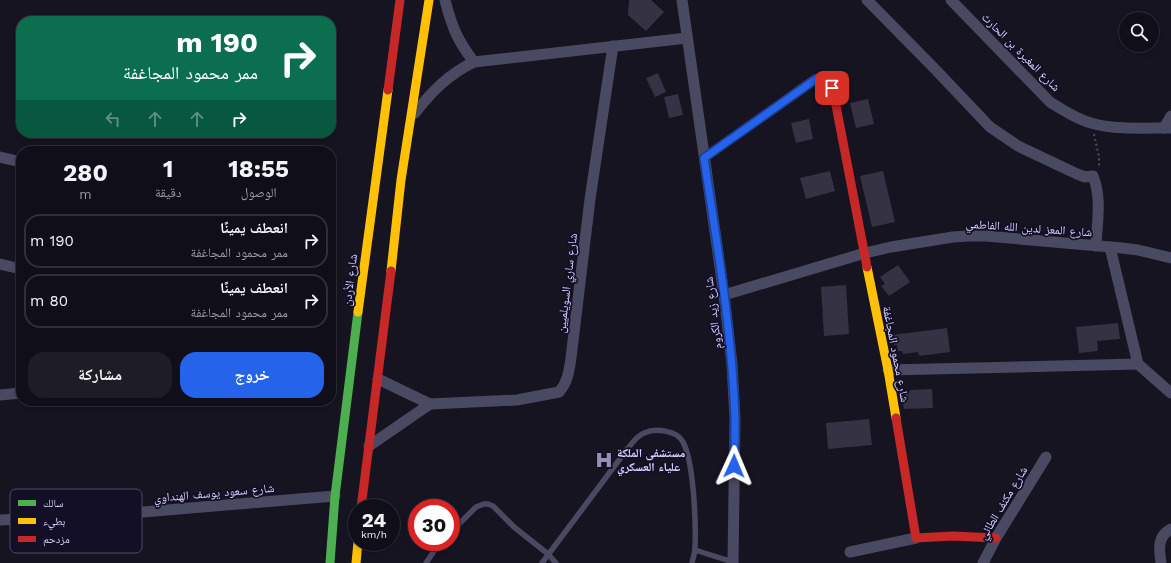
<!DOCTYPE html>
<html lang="ar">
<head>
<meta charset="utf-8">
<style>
	body { margin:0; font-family:"Work Sans","Noto Naskh Arabic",sans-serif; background:#1e1d26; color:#f1f3f6; direction:rtl; height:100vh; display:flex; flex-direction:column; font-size:15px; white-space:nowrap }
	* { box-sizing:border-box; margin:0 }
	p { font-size:13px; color:#9c9ca2 }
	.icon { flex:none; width:22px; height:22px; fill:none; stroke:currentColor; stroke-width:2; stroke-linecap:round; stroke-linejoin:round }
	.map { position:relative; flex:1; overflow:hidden; direction:ltr }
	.details { position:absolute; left:16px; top:146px; width:320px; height:260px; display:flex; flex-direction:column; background:#100f19; border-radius:16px; box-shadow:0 2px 6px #0003,0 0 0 1px #302f38; direction:rtl }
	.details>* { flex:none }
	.hud { position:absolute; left:16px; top:16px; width:320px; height:122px; border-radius:16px; box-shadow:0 2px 6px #0003,0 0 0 1px #302f38; direction:rtl; background:#0b6e4f; color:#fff; overflow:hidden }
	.tools { position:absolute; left:1119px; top:12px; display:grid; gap:8px }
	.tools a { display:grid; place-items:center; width:40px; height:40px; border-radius:50%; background:#100f19; box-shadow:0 2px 6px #0003,0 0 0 1px #302f38; font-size:20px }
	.speed { position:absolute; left:348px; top:499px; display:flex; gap:8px; font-size:20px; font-weight:700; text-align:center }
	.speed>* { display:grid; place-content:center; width:52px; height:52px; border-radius:50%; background:#100f19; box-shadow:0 2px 6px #0003,0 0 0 1px #302f38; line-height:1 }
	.speed small { font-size:10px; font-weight:400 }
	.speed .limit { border:6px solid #d22; background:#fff; color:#111 }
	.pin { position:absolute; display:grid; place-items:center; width:34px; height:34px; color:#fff; margin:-17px; border-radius:8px; box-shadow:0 2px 6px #0006 }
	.me { position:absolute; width:44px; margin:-22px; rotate:1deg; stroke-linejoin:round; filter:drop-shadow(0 0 3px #0008) }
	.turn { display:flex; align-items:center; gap:14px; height:84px; padding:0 12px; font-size:18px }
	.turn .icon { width:52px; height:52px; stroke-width:2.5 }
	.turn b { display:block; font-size:28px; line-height:34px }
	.lanes { display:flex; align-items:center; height:38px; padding:0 12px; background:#0003; justify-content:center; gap:20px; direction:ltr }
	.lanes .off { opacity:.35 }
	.eta { display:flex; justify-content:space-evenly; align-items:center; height:68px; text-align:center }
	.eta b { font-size:24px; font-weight:700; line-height:28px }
	.action { display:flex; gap:8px; margin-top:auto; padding:8px 12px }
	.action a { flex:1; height:46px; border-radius:16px; background:#2563eb; color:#fff; font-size:16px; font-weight:700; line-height:46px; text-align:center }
	.action a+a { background:#1e1d26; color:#f1f3f6 }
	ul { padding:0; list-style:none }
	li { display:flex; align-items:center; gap:12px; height:54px; margin:0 8px 6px; padding:0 4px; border:2px solid #302f38; border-radius:16px }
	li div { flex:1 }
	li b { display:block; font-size:15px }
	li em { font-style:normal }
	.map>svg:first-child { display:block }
	.building { fill:#343243 }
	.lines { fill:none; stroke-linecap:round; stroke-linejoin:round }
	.path { stroke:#44505f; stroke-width:2; stroke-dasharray:2 3; stroke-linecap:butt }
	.lane { stroke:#4a4962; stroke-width:5.5 }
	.street { stroke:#4a4962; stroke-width:11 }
	.fast { stroke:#4caf50; stroke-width:9 }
	.slow { stroke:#ffc107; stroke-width:9 }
	.jam { stroke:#c62828; stroke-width:9 }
	.route-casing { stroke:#184099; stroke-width:10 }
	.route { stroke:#2563eb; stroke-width:7 }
	.labels { text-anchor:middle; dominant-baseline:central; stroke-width:3.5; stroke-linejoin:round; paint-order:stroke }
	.street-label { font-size:12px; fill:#d9d4ff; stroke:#130f26 }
	.poi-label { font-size:12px; font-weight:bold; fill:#d9d4ff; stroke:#130f26; text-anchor:start }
	.key { fill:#130f26; stroke:#4e4a67; stroke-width:1 }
	.key-label { font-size:11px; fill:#d9d4ff }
</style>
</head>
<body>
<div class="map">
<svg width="1171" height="563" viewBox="0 0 1171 563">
	<rect width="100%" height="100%" fill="#161421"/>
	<g class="building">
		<path d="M 629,0 L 651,0 L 664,12 L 646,31 L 628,15 Z"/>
		<path d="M 658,73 L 666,92 L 655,97 L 646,78 Z"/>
		<path d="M 678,94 L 683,115 L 669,118 L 664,97 Z"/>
		<path d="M 868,99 L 874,124 L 856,128 L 850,103 Z"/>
		<path d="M 809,119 L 813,139 L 796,143 L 791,123 Z"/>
		<path d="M 830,171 L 835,191 L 806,199 L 800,178 Z"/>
		<path d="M 883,171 L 895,222 L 872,227 L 860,176 Z"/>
		<path d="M 898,265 L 910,282 L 889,296 L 881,286 L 885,284 L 880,277 Z"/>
		<path d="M 846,285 L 849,334 L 824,336 L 821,287 Z"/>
		<path d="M 1118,323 L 1120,339 L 1097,341 L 1098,351 L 1079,353 L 1076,327 Z"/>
		<path d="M 947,328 L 950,352 L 919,356 L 918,352 L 903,354 L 902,351 L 898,351 L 897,345 L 894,345 L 892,335 Z"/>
		<path d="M 932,389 L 933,408 L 904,409 L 902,397 L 905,393 L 911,390 Z"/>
		<path d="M 869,419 L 872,445 L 828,449 L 826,423 Z"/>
	</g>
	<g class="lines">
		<path class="path" d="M 1094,134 L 1099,157 L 1099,167"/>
		<g class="lane">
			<path d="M 451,532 L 476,507 L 484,504 L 488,504 L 493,506 L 514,527 L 548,554 L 556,563"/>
			<path d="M 695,550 L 733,562"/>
			<path d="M 426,563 L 440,542"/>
			<path d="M 542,563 L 625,452 C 630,446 636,436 644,433 C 655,428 677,430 683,442 C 694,463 696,523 695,548 C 695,553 693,558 692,563"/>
		</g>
		<g class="street">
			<path d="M 445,0 C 452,27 457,40 474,62"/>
			<path d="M 682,0 L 724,295 L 732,364 L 735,419 L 733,563"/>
			<path d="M 867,0 L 933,67 L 990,127 L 1018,146 L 1077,174 L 1085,177 L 1093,176 C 1102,198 1097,222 1096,246"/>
			<path d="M 951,0 L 1050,102 C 1063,110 1076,119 1091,123 C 1113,130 1147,128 1171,128"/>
			<path d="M 415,113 C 432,91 449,74 474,62 L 687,38"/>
			<path d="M 1164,128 L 1171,116"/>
			<path d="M 0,157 L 21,162"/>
			<path d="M 1110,247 L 1138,364 L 1171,393"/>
			<path d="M 0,264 L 21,269"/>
			<path d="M 724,295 L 865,253 L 891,247 L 953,237 L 968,236 L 986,236 L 1122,248 L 1138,250 L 1171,258"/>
			<path d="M 888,370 L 1138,364"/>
			<path d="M 378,379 L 430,404 L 517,400 L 559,392 C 568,382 569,371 571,358 L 590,199 L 613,46"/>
			<path d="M 0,395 L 21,393"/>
			<path d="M 369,446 L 430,404"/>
			<path d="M 0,520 L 107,515 L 335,496"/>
			<path d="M 850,552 L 916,538"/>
			<path d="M 983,563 L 996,538 L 1046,457"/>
			<path d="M 1161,563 C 1159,550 1157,536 1171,529"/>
		</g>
		<path class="fast" d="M 330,563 L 335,496 L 358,312"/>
		<g class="slow">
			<path d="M 867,267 L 888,370 L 896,418"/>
			<path d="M 391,271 L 401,180 L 429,0"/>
			<path d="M 358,312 L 388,90"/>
			<path d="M 356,563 L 358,542"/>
		</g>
		<g class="jam">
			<path d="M 388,90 L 400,0"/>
			<path d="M 704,158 L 815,79 C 826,79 831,85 834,95 L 867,267"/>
			<path d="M 896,418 L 916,538 L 953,536 L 996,538"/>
			<path d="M 361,508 L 391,271"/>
		</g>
	</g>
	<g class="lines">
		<g class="route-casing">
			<path id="route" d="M 734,466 C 735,450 735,434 735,418 C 732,331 717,244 704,158 L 816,79 C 823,78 828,81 832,88"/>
		</g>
		<use href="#route" class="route"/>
	</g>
	<defs>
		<g id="hospital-bare" transform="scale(1.38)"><path d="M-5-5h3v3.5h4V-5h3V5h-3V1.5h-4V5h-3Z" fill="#9591b1" stroke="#130f26" stroke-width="2.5" paint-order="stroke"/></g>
	</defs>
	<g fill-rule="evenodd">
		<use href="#hospital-bare" x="604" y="460"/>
	</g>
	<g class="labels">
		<g class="street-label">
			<text transform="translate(1021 52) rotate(45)">شارع المغيرة بن الحارث</text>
			<text transform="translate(1029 228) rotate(4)">شارع المعز لدين الله الفاطمي</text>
			<text transform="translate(350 280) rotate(-83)">شارع الأردن</text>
			<text transform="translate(567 283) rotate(-83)">شارع ساري السويلميين</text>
			<text transform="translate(713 313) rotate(-97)">شارع زيد الكروم</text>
			<text transform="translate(896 354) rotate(79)">شارع محمود المجاغفة</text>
			<text transform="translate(214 493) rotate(-5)">شارع سعود يوسف الهنداوي</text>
			<text transform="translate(1003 503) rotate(-59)">شارع مكنف الطائي</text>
		</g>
		<g class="poi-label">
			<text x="617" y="453">مستشفى الملكة<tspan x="617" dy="14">علياء العسكري</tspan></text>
		</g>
	</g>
	<rect x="10" y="489" width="132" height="64" rx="6" class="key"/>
	<rect x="18" y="500" width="18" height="6" fill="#4caf50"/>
	<rect x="18" y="518" width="18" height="6" fill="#ffc107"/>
	<rect x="18" y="536" width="18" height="6" fill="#c62828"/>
	<g class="key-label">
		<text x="43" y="507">سالك</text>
		<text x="43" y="525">بطيء</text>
		<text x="43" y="543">مزدحم</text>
	</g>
</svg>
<div class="tools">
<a><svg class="icon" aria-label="search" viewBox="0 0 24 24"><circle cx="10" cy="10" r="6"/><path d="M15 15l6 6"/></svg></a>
</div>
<div class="speed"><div>24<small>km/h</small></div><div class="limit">30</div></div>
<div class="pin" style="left:832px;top:88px;background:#d93025"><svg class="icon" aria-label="arrive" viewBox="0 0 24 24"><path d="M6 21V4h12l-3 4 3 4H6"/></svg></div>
<svg class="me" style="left:734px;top:466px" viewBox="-20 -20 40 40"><path d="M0-17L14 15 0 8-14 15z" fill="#2563eb" stroke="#fff" stroke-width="4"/></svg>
<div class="hud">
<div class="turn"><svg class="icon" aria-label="right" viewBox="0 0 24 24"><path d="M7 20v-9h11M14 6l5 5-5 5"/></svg><div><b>190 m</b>ممر محمود المجاغفة</div></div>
<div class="lanes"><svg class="icon off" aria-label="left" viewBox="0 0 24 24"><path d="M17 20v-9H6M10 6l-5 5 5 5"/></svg><svg class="icon off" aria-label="ahead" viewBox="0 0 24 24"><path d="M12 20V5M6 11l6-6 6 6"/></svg><svg class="icon off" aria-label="ahead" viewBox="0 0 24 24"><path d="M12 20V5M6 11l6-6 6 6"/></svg><svg class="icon" aria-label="right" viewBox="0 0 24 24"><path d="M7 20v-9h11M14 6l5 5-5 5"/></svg></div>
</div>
<section class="details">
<div class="eta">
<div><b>18:55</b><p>الوصول</p></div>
<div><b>1</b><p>دقيقة</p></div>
<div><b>280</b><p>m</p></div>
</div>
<ul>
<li><svg class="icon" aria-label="right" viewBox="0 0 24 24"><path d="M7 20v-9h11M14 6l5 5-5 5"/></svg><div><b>انعطف يمينًا</b><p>ممر محمود المجاغفة</p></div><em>190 m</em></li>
<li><svg class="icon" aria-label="right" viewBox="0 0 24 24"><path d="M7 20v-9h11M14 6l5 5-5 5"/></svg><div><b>انعطف يمينًا</b><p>ممر محمود المجاغفة</p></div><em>80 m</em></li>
</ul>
<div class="action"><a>خروج</a><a>مشاركة</a></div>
</section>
</div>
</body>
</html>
